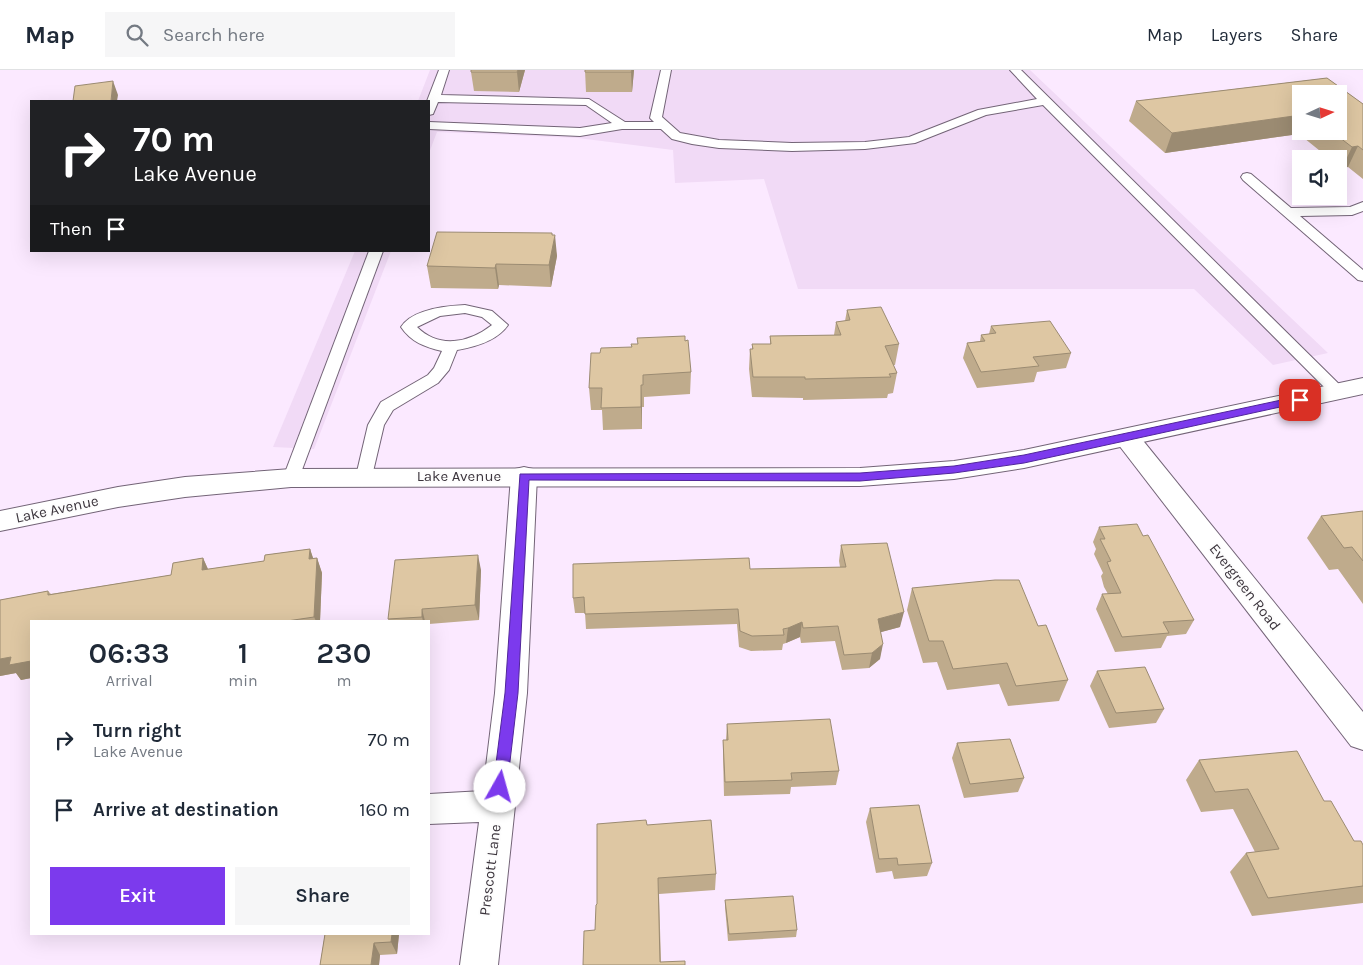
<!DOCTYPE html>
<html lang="en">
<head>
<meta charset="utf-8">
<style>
	body { margin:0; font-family:Karla,sans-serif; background:#f6f6f7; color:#1f2937; height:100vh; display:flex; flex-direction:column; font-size:19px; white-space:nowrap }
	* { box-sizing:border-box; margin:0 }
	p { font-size:16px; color:#747a83 }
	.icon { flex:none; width:28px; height:28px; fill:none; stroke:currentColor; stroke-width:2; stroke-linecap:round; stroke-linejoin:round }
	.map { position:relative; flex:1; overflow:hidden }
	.side { position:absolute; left:30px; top:550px; width:400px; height:315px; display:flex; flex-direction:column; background:#fff; border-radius:0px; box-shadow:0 5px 20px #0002 }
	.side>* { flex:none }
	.top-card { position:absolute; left:30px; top:30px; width:400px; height:152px; border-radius:0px; box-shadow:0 5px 20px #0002; background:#202124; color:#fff; overflow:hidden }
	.needle { width:32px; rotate:86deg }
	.controls { position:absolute; left:1292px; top:15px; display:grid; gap:10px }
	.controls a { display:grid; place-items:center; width:55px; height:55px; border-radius:0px; background:#fff; box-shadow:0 5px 20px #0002; font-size:25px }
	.pin { position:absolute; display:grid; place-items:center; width:42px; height:42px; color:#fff; margin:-21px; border-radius:10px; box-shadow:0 2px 8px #0006 }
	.me { position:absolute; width:55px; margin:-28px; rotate:7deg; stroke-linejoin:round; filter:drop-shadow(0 0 4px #0008) }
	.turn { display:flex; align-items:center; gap:18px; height:105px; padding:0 20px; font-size:22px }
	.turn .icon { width:65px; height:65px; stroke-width:2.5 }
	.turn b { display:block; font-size:35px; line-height:42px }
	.then { display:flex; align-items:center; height:48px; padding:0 20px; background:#0003; gap:10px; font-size:19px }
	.eta { display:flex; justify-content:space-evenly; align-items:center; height:85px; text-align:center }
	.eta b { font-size:30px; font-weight:600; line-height:35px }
	.cta { display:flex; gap:10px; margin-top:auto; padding:10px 20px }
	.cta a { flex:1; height:58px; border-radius:0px; background:#7c3aed; color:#fff; font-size:20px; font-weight:600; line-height:58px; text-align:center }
	.cta a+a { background:#f6f6f7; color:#1f2937 }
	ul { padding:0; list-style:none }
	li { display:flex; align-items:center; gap:15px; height:70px; padding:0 20px }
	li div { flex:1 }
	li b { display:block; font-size:19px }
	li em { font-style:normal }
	header { display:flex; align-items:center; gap:30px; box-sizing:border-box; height:70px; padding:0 25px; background:#fff; border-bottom:1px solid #e0e1e3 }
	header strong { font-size:24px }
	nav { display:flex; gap:28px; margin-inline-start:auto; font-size:18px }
	.search { width:350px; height:45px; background:#f6f6f7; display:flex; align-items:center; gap:12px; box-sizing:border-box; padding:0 18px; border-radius:0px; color:#747a83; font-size:19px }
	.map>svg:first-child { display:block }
	.built { fill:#f1daf6 }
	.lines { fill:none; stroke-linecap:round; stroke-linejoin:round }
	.service-casing { stroke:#736477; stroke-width:2 }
	.minor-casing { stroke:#736477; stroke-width:2 }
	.secondary-casing { stroke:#736477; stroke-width:2 }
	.service { fill:#fff; fill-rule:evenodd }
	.minor { fill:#fff; fill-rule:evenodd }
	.secondary { fill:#fff; fill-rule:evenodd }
	.wall { fill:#bfab8c; fill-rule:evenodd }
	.shaded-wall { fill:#9b8b72 }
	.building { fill:#dec7a3; stroke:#9b8b72 }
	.route { fill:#7c3aed; stroke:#51269a }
	.labels { text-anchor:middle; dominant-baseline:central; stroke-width:4; stroke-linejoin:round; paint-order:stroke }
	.street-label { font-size:15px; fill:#3c353d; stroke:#fdfdfd }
</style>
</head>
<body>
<header>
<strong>Map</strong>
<div class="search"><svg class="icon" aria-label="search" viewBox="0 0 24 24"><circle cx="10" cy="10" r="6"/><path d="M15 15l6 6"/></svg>Search here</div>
<nav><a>Map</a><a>Layers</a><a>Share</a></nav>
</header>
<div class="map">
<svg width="1363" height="895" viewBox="0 0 1363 895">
	<rect width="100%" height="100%" fill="#fbe9ff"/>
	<g class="built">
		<path d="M 430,0 L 1030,0 L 1328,283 L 1273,295 L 1194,219 L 798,219 L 764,109 L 675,113 L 673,80 L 578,68 L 437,62 L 429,83 L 429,31 L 418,31 Z"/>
		<path d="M 355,181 L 391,181 L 314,379 L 273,377 Z"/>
	</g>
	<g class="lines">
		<g class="service-casing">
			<g id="service">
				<path d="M 439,0 L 449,0 L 441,25 L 589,29 L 625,52 L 654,52 L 650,48 L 661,0 L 671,0 L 662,47 L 680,63 L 719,70 L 792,73 L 865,72 L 909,67 L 978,40 L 1037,29 L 1010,0 L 1021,0 L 1346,321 L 1344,325 L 1332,325 L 1043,35 L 986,45 L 915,73 L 865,79 L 792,81 L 719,78 L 692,74 L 672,69 L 661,59 L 622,59 L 580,66 L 429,59 L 429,52 L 580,58 L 612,53 L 586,35 L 438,32 L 433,44 L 429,45 L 429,31 L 427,31 Z"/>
				<path d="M 1247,103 L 1251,104 L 1291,138 L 1350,137 L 1363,132 L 1363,141 L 1352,145 L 1300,146 L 1363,200 L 1363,211 L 1358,210 L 1243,110 L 1241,107 L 1243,104 Z"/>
				<path d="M 369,181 L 383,181 L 299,408 L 297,412 L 291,414 L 285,412 L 283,408 Z"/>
				<path d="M 465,235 L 492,241 L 508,255 C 497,271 475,277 457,280 L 449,300 L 438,313 L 393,340 L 384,355 L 372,406 L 370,410 L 364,412 L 358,410 L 356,406 L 368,355 L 381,332 L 428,305 L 434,298 L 442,281 C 425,277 411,272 401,257 C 413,239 445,236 465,235 ZM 465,243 L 482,247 L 492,255 C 469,273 439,279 417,257 L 440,246 Z"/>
			</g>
		</g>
		<g class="minor-casing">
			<g id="minor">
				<path d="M 1127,359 L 1136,362 L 1363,642 L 1363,680 L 1351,676 L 1118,374 L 1114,368 L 1118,362 Z"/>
				<path d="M 524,397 L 533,399 L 537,406 L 527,623 L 498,895 L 460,895 L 479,752 L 429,754 L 429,724 L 483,721 L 495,623 L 511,406 L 515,399 Z"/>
			</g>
		</g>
		<g class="secondary-casing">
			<path id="secondary" d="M 1363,308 L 1363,324 L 1024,398 L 954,409 L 860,416 L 291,417 L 185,427 L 118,437 L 0,461 L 0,441 L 118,417 L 185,407 L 291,399 L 860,398 L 954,391 L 1024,380 Z"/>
		</g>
		<use href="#service" class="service"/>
		<use href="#minor" class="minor"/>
		<use href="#secondary" class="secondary"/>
	</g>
	<g class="wall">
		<path d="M 471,0 L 525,0 L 519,22 L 474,21 L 471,2 Z"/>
		<path d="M 585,0 L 634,0 L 632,22 L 586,22 Z"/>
		<path d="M 1327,8 L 1363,34 L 1363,109 L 1348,97 L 1342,98 L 1339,95 L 1339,89 L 1330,89 L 1299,64 L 1165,83 L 1129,51 L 1136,31 ZM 1301,24 L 1339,24 L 1339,61 L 1301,61 Z"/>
		<path d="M 552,165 L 557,186 L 551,217 L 499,215 L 498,219 L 431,218 L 427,196 Z"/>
		<path d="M 847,240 L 899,274 L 895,295 L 893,295 L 897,303 L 893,323 L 888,324 L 887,328 L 803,330 L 803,328 L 752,327 L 749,299 L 750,279 L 752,279 L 752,274 L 770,274 L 770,266 L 834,265 L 836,252 L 845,251 Z"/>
		<path d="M 991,256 L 1071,283 L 1066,298 L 1037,302 L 1034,312 L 977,318 L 963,288 L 967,273 L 980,271 L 981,265 L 989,264 Z"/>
		<path d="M 685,271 L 691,302 L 690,324 L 644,327 L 644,337 L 642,337 L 642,359 L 603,360 L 602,340 L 591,340 L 589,318 L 600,283 L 631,277 L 638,274 Z"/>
		<path d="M 1363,441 L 1363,534 L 1338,499 L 1329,500 L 1307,468 L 1321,446 Z"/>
		<path d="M 1099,457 L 1143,466 L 1194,550 L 1186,564 L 1167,566 L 1161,578 L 1115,582 L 1096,539 L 1102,524 L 1108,524 L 1104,517 L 1101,506 L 1103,503 L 1094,484 L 1096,479 L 1093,472 Z"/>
		<path d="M 841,475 L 900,557 L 881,562 L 880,589 L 869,598 L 842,600 L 835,571 L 801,573 L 800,567 L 786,573 L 783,574 L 782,580 L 751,581 L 739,577 L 737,554 L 586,559 L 585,543 L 575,543 L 573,528 L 750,499 L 840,497 L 839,491 Z"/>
		<path d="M 310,479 L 313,488 L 317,488 L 322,503 L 320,551 L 31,551 L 31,608 L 21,610 L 16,603 L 0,606 L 0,530 L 48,521 L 51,524 L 171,505 L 173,493 L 203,488 L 208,499 L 264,491 L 265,485 Z"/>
		<path d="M 481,500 L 479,550 L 429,554 L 429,551 L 389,551 L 388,549 Z"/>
		<path d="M 912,518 L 1038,556 L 1068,610 L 1059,631 L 1008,636 L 999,614 L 947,620 L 937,592 L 923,593 L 907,540 Z"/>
		<path d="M 1097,601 L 1164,639 L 1156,653 L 1109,658 L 1090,616 Z"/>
		<path d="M 727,654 L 839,701 L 836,715 L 791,717 L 790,724 L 724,726 L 723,685 L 723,670 L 726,670 Z"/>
		<path d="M 957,673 L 1024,708 L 1018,722 L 964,728 L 952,688 Z"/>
		<path d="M 1199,690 L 1324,731 L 1354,771 L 1363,775 L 1363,833 L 1252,846 L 1230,802 L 1246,783 L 1255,782 L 1233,739 L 1201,742 L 1186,710 Z"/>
		<path d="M 870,738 L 932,793 L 927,806 L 894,809 L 892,801 L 876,803 L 866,752 Z"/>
		<path d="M 647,755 L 716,804 L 715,820 L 659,824 L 661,892 L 685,895 L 583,895 L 595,860 L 597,834 Z"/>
		<path d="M 725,830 L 797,860 L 796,867 L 728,871 L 725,837 Z"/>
		<path d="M 325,864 L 399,864 L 397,884 L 380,885 L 379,895 L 320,895 Z"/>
	</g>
	<g class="shaded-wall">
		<path d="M 518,0 L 525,0 L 519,22 L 517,2 Z"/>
		<path d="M 632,0 L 634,0 L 632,22 L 631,2 Z"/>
		<path d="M 113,11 L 118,25 L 117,31 L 111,31 Z"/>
		<path d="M 1301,45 L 1301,59 L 1299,64 L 1165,83 L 1172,63 Z"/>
		<path d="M 1358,76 L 1348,97 L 1342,98 L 1352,77 Z"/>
		<path d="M 552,163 L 553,173 L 555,165 L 557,186 L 551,217 L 549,195 Z"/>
		<path d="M 496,194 L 499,215 L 498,219 L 495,198 Z"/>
		<path d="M 641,315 L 642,337 L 642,359 L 641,337 Z"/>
		<path d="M 310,479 L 315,494 L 309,489 Z"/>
		<path d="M 478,485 L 481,500 L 479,550 L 475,535 Z"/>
		<path d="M 203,488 L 210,504 L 202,500 Z"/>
		<path d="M 317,488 L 322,503 L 320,551 L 316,551 L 314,547 Z"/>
		<path d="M 422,539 L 425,551 L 423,551 L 422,547 Z"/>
		<path d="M 904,542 L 900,557 L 874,564 L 878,549 Z"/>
		<path d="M 802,552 L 800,567 L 786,573 L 788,558 Z"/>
		<path d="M 883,574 L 880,589 L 869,598 L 872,583 Z"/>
		<path d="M 11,587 L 31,591 L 31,608 L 21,610 L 16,603 L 0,606 L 0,589 Z"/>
		<path d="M 392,864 L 399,864 L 397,884 L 391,872 Z"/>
		<path d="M 374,873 L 380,885 L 379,895 L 371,895 Z"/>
	</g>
	<g class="building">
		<path d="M 471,0 L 518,0 L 517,2 L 471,2 Z"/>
		<path d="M 585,0 L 632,0 L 631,2 L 585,2 Z"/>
		<path d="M 1327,8 L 1363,34 L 1363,80 L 1358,76 L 1352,77 L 1331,61 L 1339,61 L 1339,24 L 1301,24 L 1301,45 L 1172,63 L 1136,31 Z"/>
		<path d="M 113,11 L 111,31 L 73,31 L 75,16 Z"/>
		<path d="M 437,162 L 552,163 L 552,165 L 555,165 L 549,195 L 496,194 L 495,198 L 427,196 Z"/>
		<path d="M 881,237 L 899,274 L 885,276 L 897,303 L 889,304 L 891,307 L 805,309 L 805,307 L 753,307 L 750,279 L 753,279 L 752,274 L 771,274 L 770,266 L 841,265 L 836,252 L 850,250 L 847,240 Z"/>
		<path d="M 1050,251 L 1071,283 L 1033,287 L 1039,296 L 981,302 L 967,273 L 985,271 L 981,265 L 996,263 L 991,256 Z"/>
		<path d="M 685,266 L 685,271 L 688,270 L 691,302 L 643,305 L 643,315 L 641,315 L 641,337 L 601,338 L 602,318 L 589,318 L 591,283 L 600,283 L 601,278 L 632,277 L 631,274 L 638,274 L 637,268 Z"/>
		<path d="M 1363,441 L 1363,491 L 1352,477 L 1344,478 L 1321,446 Z"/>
		<path d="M 1137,454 L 1143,466 L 1148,465 L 1194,550 L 1163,552 L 1169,563 L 1122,567 L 1102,524 L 1121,523 L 1111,502 L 1107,492 L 1111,491 L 1100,469 L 1105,469 L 1099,457 Z"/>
		<path d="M 887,473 L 904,542 L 878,549 L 883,574 L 872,583 L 844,585 L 838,556 L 803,558 L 802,552 L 788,558 L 783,559 L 784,565 L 752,566 L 740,561 L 738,539 L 585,544 L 584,527 L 573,528 L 573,494 L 749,488 L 750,499 L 846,497 L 841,475 Z"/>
		<path d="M 310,479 L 309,489 L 317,488 L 314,547 L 287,551 L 31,551 L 31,591 L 9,595 L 11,587 L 0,589 L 0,530 L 48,521 L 48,525 L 171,505 L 173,493 L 203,488 L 202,500 L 264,491 L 265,485 Z"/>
		<path d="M 478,485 L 475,535 L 422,539 L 422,547 L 388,549 L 395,490 Z"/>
		<path d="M 995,510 L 1019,510 L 1038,556 L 1046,555 L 1068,610 L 1016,616 L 1007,593 L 953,599 L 943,571 L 929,571 L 912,518 Z"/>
		<path d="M 1145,597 L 1164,639 L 1116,643 L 1097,601 Z"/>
		<path d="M 830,649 L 839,701 L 791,703 L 792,710 L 725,712 L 723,670 L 728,670 L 727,654 Z"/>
		<path d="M 1010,669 L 1024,708 L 970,714 L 957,673 Z"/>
		<path d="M 1297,681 L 1324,731 L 1331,731 L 1354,771 L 1361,771 L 1363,775 L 1363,816 L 1268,828 L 1246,783 L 1279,779 L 1248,719 L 1215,722 L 1199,690 Z"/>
		<path d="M 919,735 L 932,793 L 898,795 L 897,788 L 879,789 L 870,738 Z"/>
		<path d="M 646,750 L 647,755 L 711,750 L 716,804 L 658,808 L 660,892 L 685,891 L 685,895 L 583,895 L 584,861 L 595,860 L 596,835 L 597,834 L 597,754 Z"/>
		<path d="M 793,826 L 797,860 L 729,864 L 725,830 Z"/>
		<path d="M 325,864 L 392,864 L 391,872 L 374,873 L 371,895 L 320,895 Z"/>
	</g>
	<path class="route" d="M 1300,326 L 1305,330 L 1303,332 L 1024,393 L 954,403 L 860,411 L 529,410 L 518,623 L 507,717 L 505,722 L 500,723 L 495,722 L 493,717 L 505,623 L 520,404 L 860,403 L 954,396 L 1024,385 Z"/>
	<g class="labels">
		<g class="street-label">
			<text x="459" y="406">Lake Avenue</text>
			<text transform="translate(57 439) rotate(-12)">Lake Avenue</text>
			<text transform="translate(1245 517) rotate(52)">Evergreen Road</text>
			<text transform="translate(490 800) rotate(-83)">Prescott Lane</text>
		</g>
	</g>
</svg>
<div class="controls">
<a><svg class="needle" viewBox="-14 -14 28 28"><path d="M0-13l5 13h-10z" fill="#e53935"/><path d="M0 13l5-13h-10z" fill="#747a83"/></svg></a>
<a><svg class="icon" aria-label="sound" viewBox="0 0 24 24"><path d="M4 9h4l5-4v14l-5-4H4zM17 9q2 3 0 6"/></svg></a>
</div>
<div class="pin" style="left:1300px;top:330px;background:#d93025"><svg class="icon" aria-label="arrive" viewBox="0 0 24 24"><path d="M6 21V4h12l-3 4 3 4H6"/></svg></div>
<svg class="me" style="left:500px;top:717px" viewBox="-20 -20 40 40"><circle r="19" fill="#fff"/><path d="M0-13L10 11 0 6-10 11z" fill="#7c3aed"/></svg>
<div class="top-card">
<div class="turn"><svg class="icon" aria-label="right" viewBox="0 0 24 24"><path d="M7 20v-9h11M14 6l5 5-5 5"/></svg><div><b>70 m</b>Lake Avenue</div></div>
<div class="then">Then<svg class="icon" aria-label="arrive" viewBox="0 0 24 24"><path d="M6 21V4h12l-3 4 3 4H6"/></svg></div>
</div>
<section class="side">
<div class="eta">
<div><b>06:33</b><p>Arrival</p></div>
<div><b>1</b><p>min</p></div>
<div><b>230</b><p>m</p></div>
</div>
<ul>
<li><svg class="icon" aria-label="right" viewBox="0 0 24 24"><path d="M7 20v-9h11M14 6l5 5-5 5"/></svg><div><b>Turn right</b><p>Lake Avenue</p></div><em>70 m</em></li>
<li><svg class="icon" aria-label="arrive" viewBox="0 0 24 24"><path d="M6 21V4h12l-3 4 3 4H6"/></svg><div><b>Arrive at destination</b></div><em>160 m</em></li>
</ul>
<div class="cta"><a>Exit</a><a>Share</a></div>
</section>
</div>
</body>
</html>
